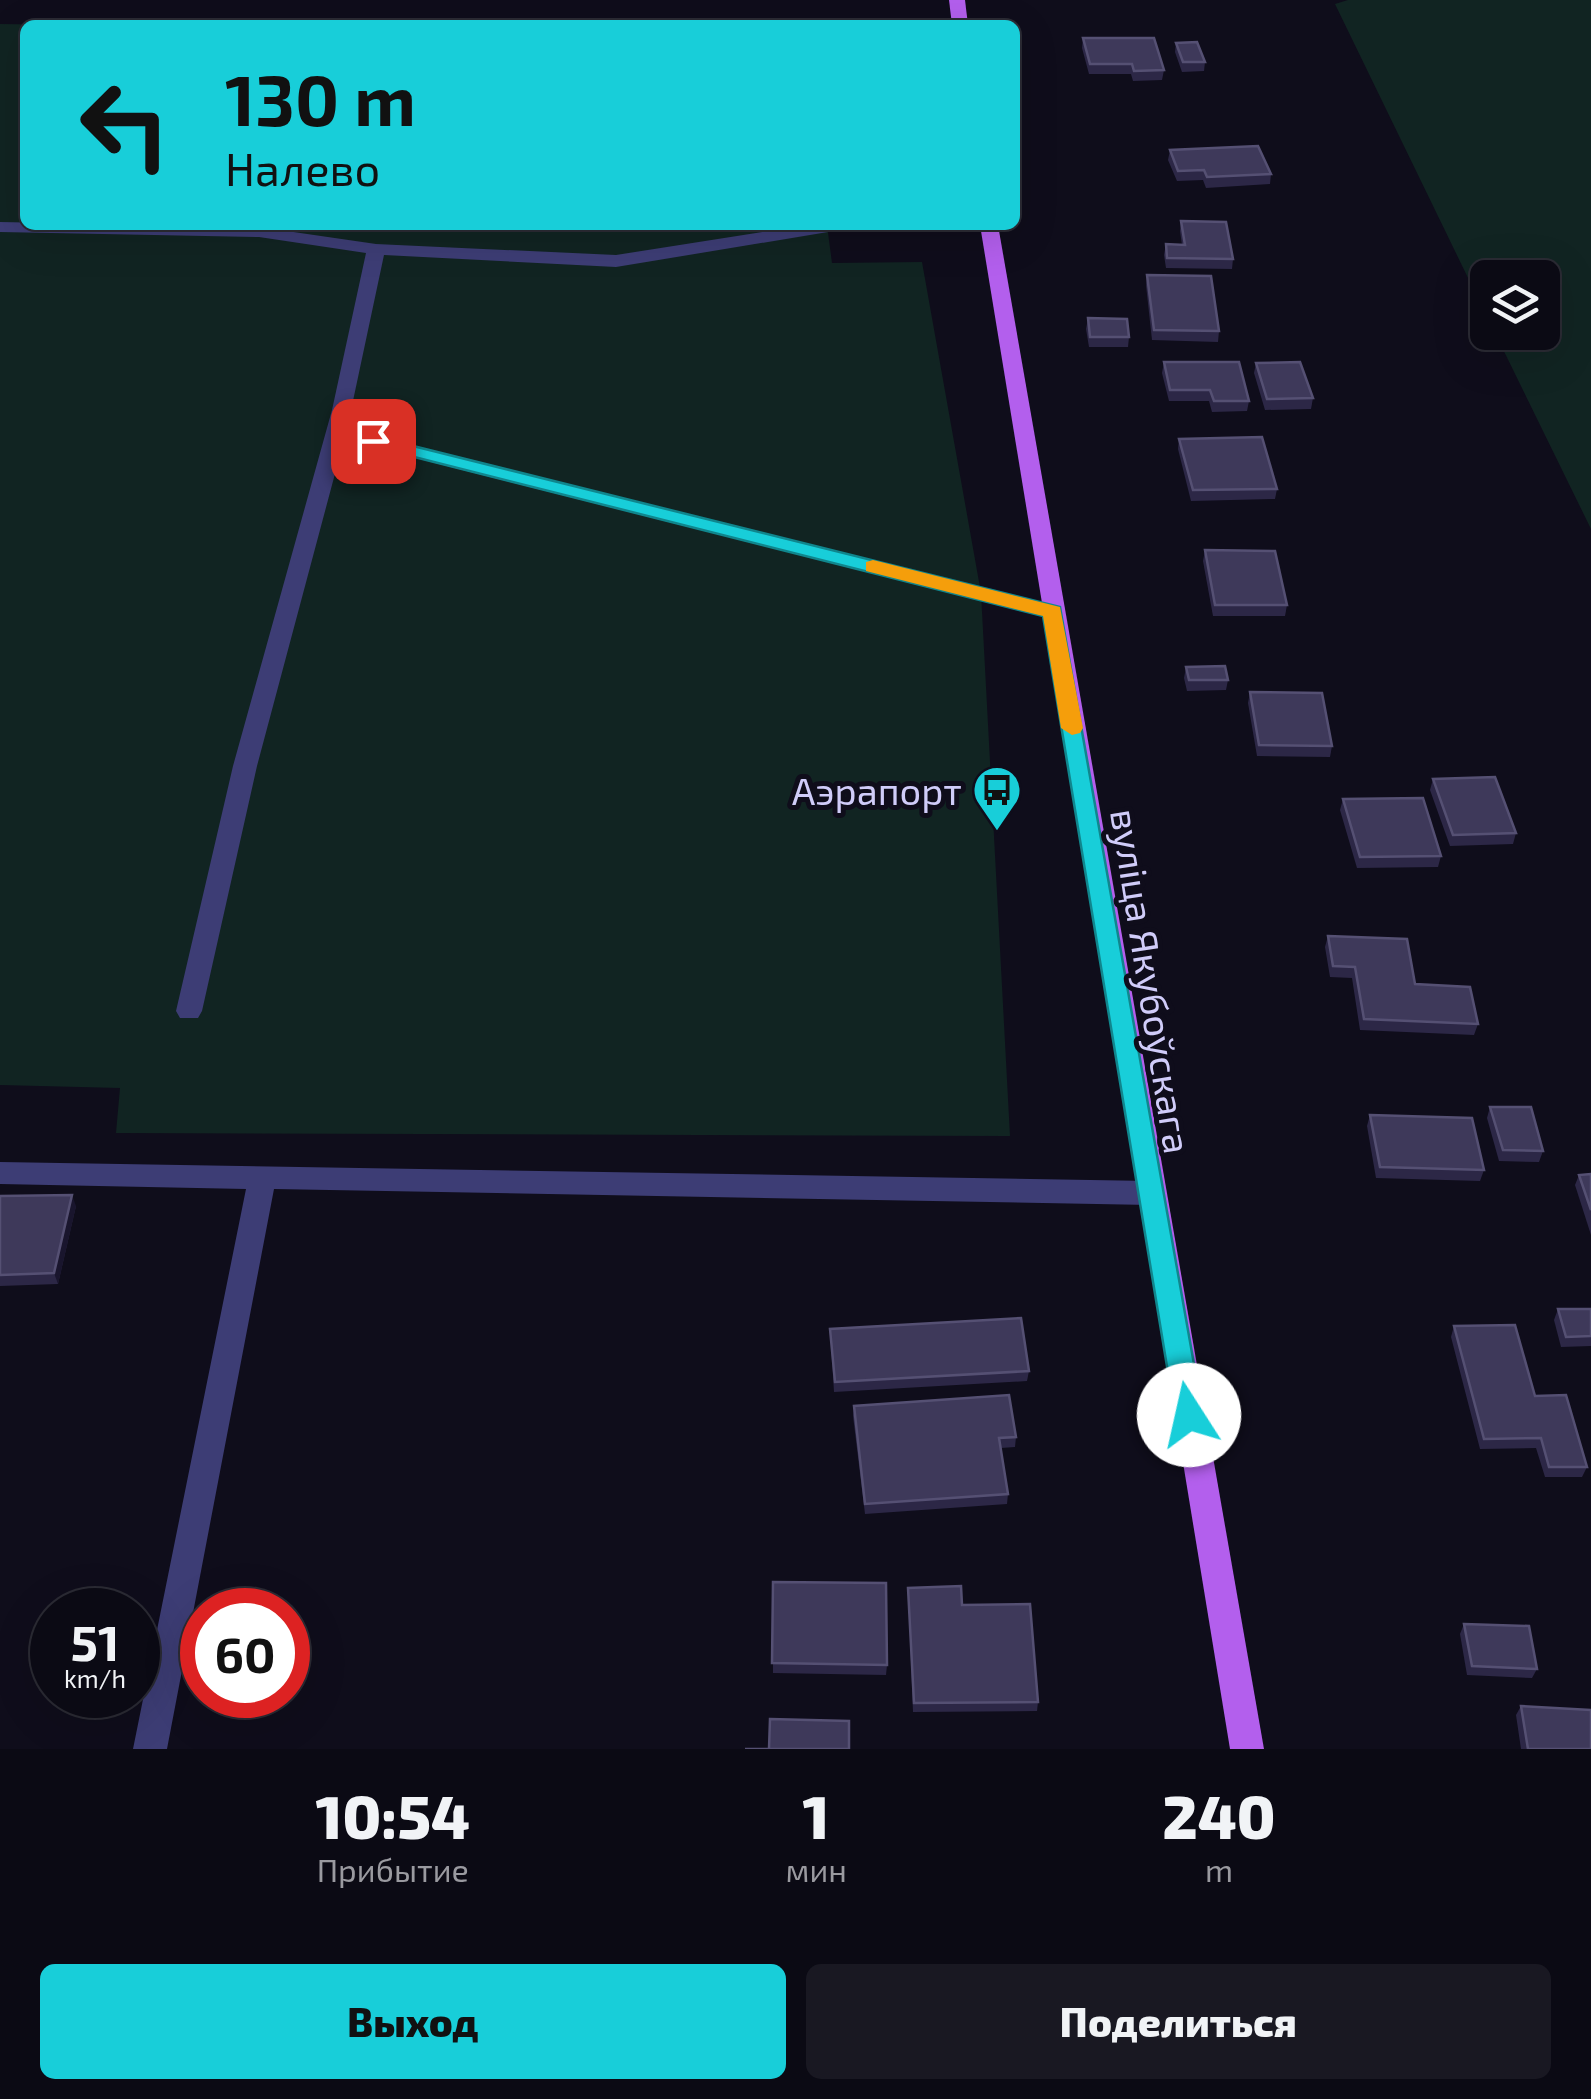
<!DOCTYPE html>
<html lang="ru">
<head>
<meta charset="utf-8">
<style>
	body { margin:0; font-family:"Exo 2",sans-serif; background:#191822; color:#f1f3f6; height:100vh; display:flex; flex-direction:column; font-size:38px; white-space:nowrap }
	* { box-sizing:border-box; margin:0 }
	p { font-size:32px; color:#9a9aa0 }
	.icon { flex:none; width:55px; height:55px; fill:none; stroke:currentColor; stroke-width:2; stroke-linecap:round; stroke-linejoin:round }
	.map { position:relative; height:1749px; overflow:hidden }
	.panel { display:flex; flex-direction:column; background:#0b0a14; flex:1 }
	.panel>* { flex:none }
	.top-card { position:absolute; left:20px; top:20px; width:1000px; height:210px; border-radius:15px; box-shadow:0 10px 40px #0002,0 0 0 2px #2b2b34; background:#18ced9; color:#111; overflow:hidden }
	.fabs { position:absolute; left:1470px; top:260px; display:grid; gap:20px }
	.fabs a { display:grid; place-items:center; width:90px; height:90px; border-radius:15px; background:#0b0a14; box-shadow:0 10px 40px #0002,0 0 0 2px #2b2b34; font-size:50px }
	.speed { position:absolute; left:30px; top:1588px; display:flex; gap:20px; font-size:50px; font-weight:700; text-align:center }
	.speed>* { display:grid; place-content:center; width:130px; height:130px; border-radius:50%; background:#0b0a14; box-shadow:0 10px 40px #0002,0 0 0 2px #2b2b34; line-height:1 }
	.speed small { font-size:25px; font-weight:400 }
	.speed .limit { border:15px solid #d22; background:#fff; color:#111 }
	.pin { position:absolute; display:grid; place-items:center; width:85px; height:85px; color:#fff; margin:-42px; border-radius:20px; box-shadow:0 5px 15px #0006 }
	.me { position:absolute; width:110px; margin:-55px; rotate:350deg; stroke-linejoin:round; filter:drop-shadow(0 0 8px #0008) }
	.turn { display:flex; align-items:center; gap:35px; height:210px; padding:0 40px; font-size:45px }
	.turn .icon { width:130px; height:130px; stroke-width:2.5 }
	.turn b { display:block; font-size:70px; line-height:85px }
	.eta { display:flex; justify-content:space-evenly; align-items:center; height:170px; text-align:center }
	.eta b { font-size:60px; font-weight:800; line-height:70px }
	.button { display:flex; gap:20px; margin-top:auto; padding:20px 40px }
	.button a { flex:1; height:115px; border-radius:15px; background:#18ced9; color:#111; font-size:40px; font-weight:800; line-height:115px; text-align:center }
	.button a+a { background:#191822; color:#f1f3f6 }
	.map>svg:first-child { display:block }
	.green { fill:#112422 }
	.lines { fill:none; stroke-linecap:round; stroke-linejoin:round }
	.minor { fill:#3d3d75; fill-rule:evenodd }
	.major { fill:#b35fed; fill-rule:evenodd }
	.wall { fill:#2c2746 }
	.shaded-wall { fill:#19152d }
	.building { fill:#3e395a; stroke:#555073; stroke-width:2.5 }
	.route { fill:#18ced9; stroke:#10868d; stroke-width:2.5 }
	.slow { fill:#f59e0b }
	.labels { text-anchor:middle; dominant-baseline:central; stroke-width:10; stroke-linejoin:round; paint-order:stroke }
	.poi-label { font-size:38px; fill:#d0ccf9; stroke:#0f0d1b; text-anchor:end }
	.street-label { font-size:38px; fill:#d0ccf9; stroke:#0f0d1b }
</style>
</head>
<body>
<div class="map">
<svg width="1591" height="1749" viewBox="0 0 1591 1749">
	<rect width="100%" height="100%" fill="#0f0d1b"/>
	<g class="green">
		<path d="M 1348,0 L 1591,0 L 1591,529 L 1495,333 L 1542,332 L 1542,278 L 1488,278 L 1487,317 L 1335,4 Z"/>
		<path d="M 0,24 L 70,25 L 25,25 L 25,225 L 827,225 L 832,263 L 922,262 L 981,593 L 1010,1136 L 116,1133 L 120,1088 L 0,1085 Z"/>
	</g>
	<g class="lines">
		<g class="minor">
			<path d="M 0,222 L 259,227 L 376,244 L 616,255 L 807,225 L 957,225 L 948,230 L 828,232 L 616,267 L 384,255 L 347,429 L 1053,605 L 1064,612 L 1053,619 L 344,440 L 257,766 L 202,1011 L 198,1018 L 180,1018 L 176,1011 L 233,766 L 332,410 L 366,253 L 259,237 L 0,232 Z"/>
			<path d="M 0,1162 L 1150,1181 L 1160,1185 L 1164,1193 L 1160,1201 L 1150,1205 L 274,1189 L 167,1749 L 133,1749 L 246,1189 L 0,1184 Z"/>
		</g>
		<g class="major">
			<path d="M 949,0 L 965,0 L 968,25 L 952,25 Z"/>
			<path d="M 980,225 L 998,225 L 1264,1749 L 1230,1749 Z"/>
		</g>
	</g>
	<g class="wall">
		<path d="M 1083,38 L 1164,70 L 1162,80 L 1133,81 L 1131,74 L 1089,74 L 1082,48 Z"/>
		<path d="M 1176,43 L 1205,62 L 1204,71 L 1182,72 L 1175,52 Z"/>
		<path d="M 1170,150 L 1271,174 L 1270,184 L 1206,188 L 1203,180 L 1177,181 L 1168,160 Z"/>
		<path d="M 1181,221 L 1233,259 L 1232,269 L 1166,268 L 1164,255 L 1166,244 L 1182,245 L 1180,231 Z"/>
		<path d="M 1147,275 L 1219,331 L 1218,342 L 1152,340 L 1146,285 Z"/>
		<path d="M 1088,318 L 1129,337 L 1128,347 L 1089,347 L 1086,329 Z"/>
		<path d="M 1164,362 L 1249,401 L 1247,411 L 1212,412 L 1209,401 L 1169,401 L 1162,373 Z"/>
		<path d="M 1256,363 L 1313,398 L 1311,409 L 1265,410 L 1254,373 Z"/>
		<path d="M 1179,439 L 1277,489 L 1275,499 L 1191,501 L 1178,449 Z"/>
		<path d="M 1205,550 L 1287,605 L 1285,616 L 1213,616 L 1203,561 Z"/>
		<path d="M 1186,667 L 1228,680 L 1226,690 L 1187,691 L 1184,678 Z"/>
		<path d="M 1250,692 L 1332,746 L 1330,757 L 1257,756 L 1248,703 Z"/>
		<path d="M 1433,779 L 1516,833 L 1513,844 L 1450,846 L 1430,790 Z"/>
		<path d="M 1343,799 L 1441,856 L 1438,867 L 1357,868 L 1340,810 Z"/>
		<path d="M 1328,936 L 1415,984 L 1478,1024 L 1474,1035 L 1360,1030 L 1352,978 L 1330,977 L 1325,947 Z"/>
		<path d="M 1490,1107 L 1543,1151 L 1539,1162 L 1499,1161 L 1487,1118 Z"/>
		<path d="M 1370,1115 L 1484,1170 L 1480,1181 L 1376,1178 L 1367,1126 Z"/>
		<path d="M 1591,1174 L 1591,1235 L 1575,1185 L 1579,1175 Z"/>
		<path d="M 0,1196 L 76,1206 L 58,1284 L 0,1286 Z"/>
		<path d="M 1558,1309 L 1591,1309 L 1591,1346 L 1561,1347 L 1554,1320 Z"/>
		<path d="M 1454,1326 L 1535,1396 L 1587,1467 L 1582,1477 L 1545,1477 L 1536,1448 L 1480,1449 L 1451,1337 Z"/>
		<path d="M 830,1329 L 1029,1371 L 1027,1381 L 834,1392 Z"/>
		<path d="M 854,1406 L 1016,1437 L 1015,1447 L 1001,1448 L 1008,1494 L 1007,1504 L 865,1514 L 853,1416 Z"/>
		<path d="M 773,1582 L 887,1665 L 886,1675 L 773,1673 Z"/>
		<path d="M 908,1588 L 962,1605 L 1038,1702 L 1037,1711 L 913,1712 Z"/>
		<path d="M 1464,1624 L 1537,1669 L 1532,1678 L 1467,1675 L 1460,1634 Z"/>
		<path d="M 1521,1706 L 1591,1749 L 1521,1749 L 1516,1715 Z"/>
	</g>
	<path class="shaded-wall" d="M 72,1195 L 76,1206 L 58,1284 L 54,1273 Z"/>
	<g class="building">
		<path d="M 1083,38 L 1154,38 L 1164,70 L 1134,71 L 1132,64 L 1090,64 Z"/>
		<path d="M 1197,42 L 1205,62 L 1183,62 L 1176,43 Z"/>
		<path d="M 1258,146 L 1271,174 L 1207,177 L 1204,170 L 1178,171 L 1170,150 Z"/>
		<path d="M 1181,221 L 1226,222 L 1233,259 L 1167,258 L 1166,244 L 1185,245 Z"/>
		<path d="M 1147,275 L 1211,276 L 1219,331 L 1154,330 Z"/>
		<path d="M 1088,318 L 1127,319 L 1129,337 L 1090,337 Z"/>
		<path d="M 1164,362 L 1239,362 L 1249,401 L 1214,401 L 1210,390 L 1170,390 Z"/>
		<path d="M 1300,362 L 1313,398 L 1267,399 L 1256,363 Z"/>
		<path d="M 1262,437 L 1277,489 L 1193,490 L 1179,439 Z"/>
		<path d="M 1205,550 L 1275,551 L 1287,605 L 1215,605 Z"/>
		<path d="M 1225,666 L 1228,680 L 1189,680 L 1186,667 Z"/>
		<path d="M 1250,692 L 1322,693 L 1332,746 L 1259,745 Z"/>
		<path d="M 1495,777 L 1516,833 L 1453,835 L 1433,779 Z"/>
		<path d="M 1423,798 L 1441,856 L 1360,857 L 1343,799 Z"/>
		<path d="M 1328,936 L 1407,939 L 1415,984 L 1470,987 L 1478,1024 L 1364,1019 L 1355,967 L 1333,966 Z"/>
		<path d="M 1490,1107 L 1531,1107 L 1543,1151 L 1503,1150 Z"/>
		<path d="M 1370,1115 L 1472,1118 L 1484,1170 L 1380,1167 Z"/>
		<path d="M 1591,1174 L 1591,1210 L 1579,1175 Z"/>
		<path d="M 72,1195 L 54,1273 L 0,1275 L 0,1196 Z"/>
		<path d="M 1558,1309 L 1591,1309 L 1591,1336 L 1566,1337 Z"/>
		<path d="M 1021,1318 L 1029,1371 L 835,1382 L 830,1329 Z"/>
		<path d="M 1515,1325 L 1535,1396 L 1566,1395 L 1587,1467 L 1549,1467 L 1541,1438 L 1484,1439 L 1454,1326 Z"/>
		<path d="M 1009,1395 L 1016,1437 L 999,1438 L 1008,1494 L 865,1504 L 854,1406 Z"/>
		<path d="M 773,1582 L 886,1583 L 887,1665 L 772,1663 Z"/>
		<path d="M 961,1586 L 962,1605 L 1030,1604 L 1038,1702 L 914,1703 L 908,1588 Z"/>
		<path d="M 1464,1624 L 1529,1626 L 1537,1669 L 1472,1666 Z"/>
		<path d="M 1521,1706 L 1591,1710 L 1591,1749 L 1528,1749 Z"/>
		<path d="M 770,1719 L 849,1721 L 849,1749 L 745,1749 L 769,1749 Z"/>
	</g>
	<path class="route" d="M 373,436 L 1060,607 L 1203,1415 L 1199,1424 L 1189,1428 L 1179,1424 L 1175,1415 L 1043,616 L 367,445 L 367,437 Z"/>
	<path class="slow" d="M 873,560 L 1060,607 L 1083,728 L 1080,733 L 1072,735 L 1061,728 L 1043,616 L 866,571 L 866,562 Z"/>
	<defs>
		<g id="bus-pin" transform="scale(2.5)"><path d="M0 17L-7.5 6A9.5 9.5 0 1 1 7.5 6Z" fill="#18ced9" stroke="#0f0d1b"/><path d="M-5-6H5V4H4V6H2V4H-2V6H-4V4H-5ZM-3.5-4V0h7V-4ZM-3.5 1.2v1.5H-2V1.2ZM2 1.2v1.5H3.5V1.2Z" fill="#111"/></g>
	</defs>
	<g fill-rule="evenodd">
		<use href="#bus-pin" x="997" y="790"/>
	</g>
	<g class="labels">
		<g class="poi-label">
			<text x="962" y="790">Аэрапорт</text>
		</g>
		<g class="street-label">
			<text transform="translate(1152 981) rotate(81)">вуліца Якубоўскага</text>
		</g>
	</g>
</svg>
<div class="fabs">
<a><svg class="icon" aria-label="layers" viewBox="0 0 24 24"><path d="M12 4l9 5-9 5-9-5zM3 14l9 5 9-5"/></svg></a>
</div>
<div class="speed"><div>51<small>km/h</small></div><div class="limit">60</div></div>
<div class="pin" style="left:373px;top:441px;background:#d93025"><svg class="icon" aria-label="arrive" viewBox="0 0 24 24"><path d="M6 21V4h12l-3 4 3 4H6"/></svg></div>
<svg class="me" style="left:1189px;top:1415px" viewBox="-20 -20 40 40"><circle r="19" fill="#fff"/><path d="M0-13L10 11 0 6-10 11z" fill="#18ced9"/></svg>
<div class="top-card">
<div class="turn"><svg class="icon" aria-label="left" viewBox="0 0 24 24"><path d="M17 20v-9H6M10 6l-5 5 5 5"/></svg><div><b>130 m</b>Налево</div></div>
</div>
</div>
<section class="panel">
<div class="eta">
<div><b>10:54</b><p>Прибытие</p></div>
<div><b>1</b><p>мин</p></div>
<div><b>240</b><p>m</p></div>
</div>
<div class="button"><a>Выход</a><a>Поделиться</a></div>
</section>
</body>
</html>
